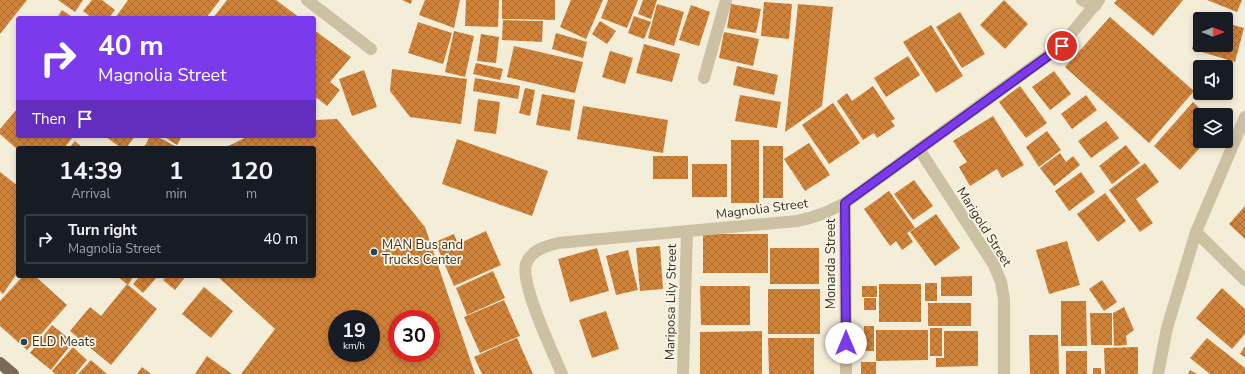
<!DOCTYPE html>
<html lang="en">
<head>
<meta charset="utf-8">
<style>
	body { margin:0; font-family:"Nunito Sans",sans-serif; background:#242831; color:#f1f3f6; height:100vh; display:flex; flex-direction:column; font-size:15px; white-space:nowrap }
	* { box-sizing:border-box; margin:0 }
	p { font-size:13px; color:#9ea1a6 }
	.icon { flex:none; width:22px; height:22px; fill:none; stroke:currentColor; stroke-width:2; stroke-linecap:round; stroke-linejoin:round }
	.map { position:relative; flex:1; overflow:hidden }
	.details { position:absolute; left:16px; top:146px; width:300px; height:132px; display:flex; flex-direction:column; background:#171b24; border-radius:4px; box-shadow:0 2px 6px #0003 }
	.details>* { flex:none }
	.top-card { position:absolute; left:16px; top:16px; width:300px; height:122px; border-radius:4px; box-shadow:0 2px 6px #0003; background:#7c3aed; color:#fff; overflow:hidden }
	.needle { width:26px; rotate:90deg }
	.fabs { position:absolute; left:1193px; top:12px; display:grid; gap:8px }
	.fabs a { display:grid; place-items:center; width:40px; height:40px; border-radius:4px; background:#171b24; box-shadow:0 2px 6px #0003; font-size:20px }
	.speed { position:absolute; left:328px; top:310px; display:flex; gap:8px; font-size:20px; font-weight:700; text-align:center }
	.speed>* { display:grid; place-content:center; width:52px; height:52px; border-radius:50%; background:#171b24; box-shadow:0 2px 6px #0003; line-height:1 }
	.speed small { font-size:10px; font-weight:400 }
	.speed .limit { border:6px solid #d22; background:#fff; color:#111 }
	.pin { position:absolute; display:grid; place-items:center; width:34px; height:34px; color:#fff; margin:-17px; border:2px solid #fff; border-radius:50%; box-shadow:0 1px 4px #0007 }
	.me { position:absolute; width:44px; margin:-22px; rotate:0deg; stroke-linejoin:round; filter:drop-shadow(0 0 3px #0008) }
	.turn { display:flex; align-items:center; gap:14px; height:84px; padding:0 16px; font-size:18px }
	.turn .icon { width:52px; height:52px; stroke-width:2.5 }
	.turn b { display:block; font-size:28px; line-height:34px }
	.then { display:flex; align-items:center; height:38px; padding:0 16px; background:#0003; gap:8px; font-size:15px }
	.eta { display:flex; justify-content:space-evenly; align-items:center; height:68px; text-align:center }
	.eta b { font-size:24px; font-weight:700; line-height:28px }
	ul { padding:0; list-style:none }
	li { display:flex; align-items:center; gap:12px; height:50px; margin:0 8px 6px; padding:0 8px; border:2px solid #363941; border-radius:4px }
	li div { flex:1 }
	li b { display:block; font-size:15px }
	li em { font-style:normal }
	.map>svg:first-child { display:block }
	.building { fill:url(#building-cross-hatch); fill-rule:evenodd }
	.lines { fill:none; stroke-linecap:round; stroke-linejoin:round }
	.lane { stroke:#cdc1a4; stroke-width:12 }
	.street { stroke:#cdc1a4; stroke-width:12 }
	.primary { stroke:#7b6b56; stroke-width:12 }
	.route-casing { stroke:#51269a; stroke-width:10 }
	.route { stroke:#7c3aed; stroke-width:7 }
	.poi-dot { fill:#18485e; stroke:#fbf7e6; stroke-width:1.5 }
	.labels { text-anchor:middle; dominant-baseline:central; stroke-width:3.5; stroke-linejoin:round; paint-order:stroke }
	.street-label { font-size:13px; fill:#383026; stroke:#fbf7e6 }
	.poi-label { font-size:13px; fill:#383026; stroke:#fbf7e6; text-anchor:start }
</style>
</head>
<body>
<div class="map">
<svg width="1245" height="374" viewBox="0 0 1245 374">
	<defs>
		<pattern id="building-cross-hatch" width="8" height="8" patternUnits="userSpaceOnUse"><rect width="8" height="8" fill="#d2833a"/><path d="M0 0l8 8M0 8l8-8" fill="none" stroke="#ab6c31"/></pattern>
	</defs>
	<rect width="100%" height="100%" fill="#f4eed9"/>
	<g class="building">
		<path d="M 0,0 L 27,0 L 0,34 Z"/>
		<path d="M 58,0 L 83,0 L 75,12 Z"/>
		<path d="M 92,0 L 102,0 L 115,10 L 109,18 L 92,18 L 83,11 Z"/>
		<path d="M 128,0 L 220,0 L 206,18 L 115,18 Z"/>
		<path d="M 227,0 L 276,0 L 300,18 L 213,18 Z"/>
		<path d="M 402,0 L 412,0 L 411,4 Z"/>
		<path d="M 425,0 L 460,0 L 454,28 L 419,15 Z"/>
		<path d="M 466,0 L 499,0 L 498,27 L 465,26 Z"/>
		<path d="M 502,0 L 555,0 L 555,20 L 502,19 Z"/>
		<path d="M 571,0 L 603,0 L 586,39 L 560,27 Z"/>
		<path d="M 608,0 L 638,0 L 627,28 L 601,18 Z"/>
		<path d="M 643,0 L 657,0 L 651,19 L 638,14 Z"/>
		<path d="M 1004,0 L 1028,24 L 1005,49 L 980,25 Z"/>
		<path d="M 1117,0 L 1183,0 L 1153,36 L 1114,3 Z"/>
		<path d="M 1207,0 L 1242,0 L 1237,12 Z"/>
		<path d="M 764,2 L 792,4 L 789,39 L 761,36 Z"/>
		<path d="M 657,4 L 684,12 L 674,46 L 648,38 Z"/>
		<path d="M 731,4 L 761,9 L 756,33 L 727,28 Z"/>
		<path d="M 798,4 L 833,7 L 822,106 L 785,132 Z"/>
		<path d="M 691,5 L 710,12 L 699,46 L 679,40 Z"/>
		<path d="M 62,10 L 74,18 L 57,18 Z"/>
		<path d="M 960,12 L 985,54 L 962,68 L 936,27 Z"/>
		<path d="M 634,16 L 651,22 L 644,39 L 628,33 Z"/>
		<path d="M 1201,16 L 1210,19 L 1201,19 Z"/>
		<path d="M 1110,17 L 1194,91 L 1149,143 L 1065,67 Z"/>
		<path d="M 503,20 L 543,21 L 542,42 L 502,40 Z"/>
		<path d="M 600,21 L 616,31 L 607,44 L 592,34 Z"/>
		<path d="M 418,22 L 452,33 L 443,64 L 408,53 Z"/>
		<path d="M 1200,23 L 1200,45 L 1226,45 L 1226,23 L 1244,28 L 1235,62 L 1192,49 Z"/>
		<path d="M 931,25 L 963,76 L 936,93 L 903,42 Z"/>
		<path d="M 314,30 L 351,57 L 330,82 L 340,90 L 327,106 L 317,98 L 314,102 L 314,63 L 317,60 L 314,58 Z"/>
		<path d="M 454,31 L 474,36 L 465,77 L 445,72 Z"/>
		<path d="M 724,32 L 759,39 L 753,66 L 719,58 Z"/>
		<path d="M 556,33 L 587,42 L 583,58 L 552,49 Z"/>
		<path d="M 481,34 L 499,37 L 496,63 L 477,61 Z"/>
		<path d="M 644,44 L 680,54 L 672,82 L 636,73 Z"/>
		<path d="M 514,46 L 583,62 L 575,93 L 507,77 Z"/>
		<path d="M 610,51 L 633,58 L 625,84 L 602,77 Z"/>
		<path d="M 908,56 L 920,75 L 886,97 L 874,78 Z"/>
		<path d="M 476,63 L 503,69 L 500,80 L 473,74 Z"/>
		<path d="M 737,66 L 778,75 L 774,95 L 733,85 Z"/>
		<path d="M 392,69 L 467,79 L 461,124 L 410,117 L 390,91 Z"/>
		<path d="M 364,70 L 377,107 L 352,116 L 339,79 Z"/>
		<path d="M 1054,71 L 1071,94 L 1050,110 L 1032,87 Z"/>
		<path d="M 475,78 L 520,86 L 518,99 L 473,91 Z"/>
		<path d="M 873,86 L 895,119 L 891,121 L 895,126 L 877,138 L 874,133 L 863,140 L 837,101 L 847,93 L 852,101 Z"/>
		<path d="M 1020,86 L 1047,123 L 1026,138 L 999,102 Z"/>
		<path d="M 525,88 L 535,90 L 530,116 L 519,113 Z"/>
		<path d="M 542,94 L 575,100 L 570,131 L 536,125 Z"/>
		<path d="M 740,95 L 781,102 L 777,128 L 735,121 Z"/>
		<path d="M 1086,95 L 1097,110 L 1072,129 L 1061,114 Z"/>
		<path d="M 478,99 L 500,102 L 496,134 L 474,131 Z"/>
		<path d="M 1193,102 L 1207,115 L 1200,115 L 1200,141 L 1206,141 L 1180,170 L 1154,146 Z"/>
		<path d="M 833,103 L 860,143 L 829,164 L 802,125 Z"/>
		<path d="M 583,106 L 668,120 L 663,153 L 577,139 Z"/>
		<path d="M 18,108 L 18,136 L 74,136 L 64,148 L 18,148 L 18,150 L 0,134 L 0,129 Z"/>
		<path d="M 993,116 L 1024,165 L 1002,178 L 997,169 L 970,186 L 959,167 L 967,162 L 953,141 Z"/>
		<path d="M 337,119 L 425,227 L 475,374 L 241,374 L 275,329 L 217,276 L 314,276 L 314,148 L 224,148 L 249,136 L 314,136 L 314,120 ZM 337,319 L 371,319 L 371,353 L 337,353 ZM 397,319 L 431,319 L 431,353 L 397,353 Z"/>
		<path d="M 1106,121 L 1119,138 L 1091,158 L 1078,141 Z"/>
		<path d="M 1047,131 L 1061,150 L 1039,167 L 1026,147 Z"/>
		<path d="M 105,136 L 135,136 L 126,148 L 121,148 Z"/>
		<path d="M 150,136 L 156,136 L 177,147 L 176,148 L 144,148 Z"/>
		<path d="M 163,136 L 182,136 L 177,145 Z"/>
		<path d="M 457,139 L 548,171 L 532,216 L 442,184 Z"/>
		<rect x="731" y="140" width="28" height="63"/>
		<path d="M 75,141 L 83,148 L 69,148 Z"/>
		<path d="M 809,143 L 830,175 L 805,191 L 784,159 Z"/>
		<path d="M 1126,145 L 1140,163 L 1112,184 L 1099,166 Z"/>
		<rect x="763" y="146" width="20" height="52"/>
		<path d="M 1060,153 L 1066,162 L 1073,156 L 1080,165 L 1054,186 L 1040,168 Z"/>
		<rect x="653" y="156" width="35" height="23"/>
		<path d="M 1145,163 L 1159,182 L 1136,199 L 1153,223 L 1140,232 L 1109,190 Z"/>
		<rect x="692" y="164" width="35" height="33"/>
		<path d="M 0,172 L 18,186 L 18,272 L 3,294 L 0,291 Z"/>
		<path d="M 1081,172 L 1095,192 L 1069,211 L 1055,191 Z"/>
		<path d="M 914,180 L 933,206 L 913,220 L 894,194 Z"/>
		<path d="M 889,191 L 915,228 L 907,233 L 913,242 L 902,250 L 896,241 L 890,246 L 864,209 Z"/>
		<path d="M 1105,193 L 1126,221 L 1098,242 L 1077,214 Z"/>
		<path d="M 1245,206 L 1245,239 L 1229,224 Z"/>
		<path d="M 936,214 L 960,248 L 935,266 L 910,232 Z"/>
		<path d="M 486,231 L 501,265 L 454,286 L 435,242 L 454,234 L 458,244 Z"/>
		<rect x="703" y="234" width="65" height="39"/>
		<path d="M 1067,241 L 1080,285 L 1049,294 L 1036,250 Z"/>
		<path d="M 660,246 L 663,289 L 640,291 L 636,248 Z"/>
		<path d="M 597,248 L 609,291 L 570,302 L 558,259 Z"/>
		<rect x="770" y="248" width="49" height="36"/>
		<path d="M 628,250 L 638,290 L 616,295 L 606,256 Z"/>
		<path d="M 493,271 L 505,298 L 467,315 L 456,288 Z"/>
		<path d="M 23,276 L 35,276 L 67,305 L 27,350 L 0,326 L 0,301 Z"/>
		<path d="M 117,276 L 134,276 L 128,285 Z"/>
		<path d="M 140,276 L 158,276 L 143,293 L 133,284 Z"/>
		<path d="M 166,276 L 186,276 L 175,290 L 163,280 Z"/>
		<path d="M 972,276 L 972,296 L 941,296 L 941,277 Z"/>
		<path d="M 1102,280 L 1117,302 L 1104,311 L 1089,289 Z"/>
		<rect x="925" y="283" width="12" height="18"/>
		<path d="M 127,284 L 157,309 L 111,365 L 70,331 L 90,307 L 101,316 Z"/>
		<rect x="879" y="284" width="42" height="38"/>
		<path d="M 700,286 L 750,286 L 750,325 L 701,325 Z"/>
		<rect x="862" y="286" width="15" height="11"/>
		<path d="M 204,287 L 233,311 L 211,338 L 182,314 Z"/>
		<path d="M 1222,288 L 1245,309 L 1245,334 L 1232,349 L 1196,318 Z"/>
		<rect x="768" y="289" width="52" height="45"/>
		<rect x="864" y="298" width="12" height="12"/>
		<path d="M 504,300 L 520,336 L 480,353 L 464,317 Z"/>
		<path d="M 1061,301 L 1086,301 L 1087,346 L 1061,346 Z"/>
		<rect x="928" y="303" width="43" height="23"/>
		<path d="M 1124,307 L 1134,330 L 1126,336 L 1127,345 L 1114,346 L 1113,313 Z"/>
		<path d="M 606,311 L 619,349 L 592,358 L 579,320 Z"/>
		<path d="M 1090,313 L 1112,313 L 1112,345 L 1091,345 Z"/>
		<path d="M 52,325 L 73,342 L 51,370 L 30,353 Z"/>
		<rect x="864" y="326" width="10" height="25"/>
		<rect x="930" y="328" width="12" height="28"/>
		<path d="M 876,330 L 928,330 L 928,360 L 876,361 Z"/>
		<path d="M 762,331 L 762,374 L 700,374 L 700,332 Z"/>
		<path d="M 944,331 L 978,331 L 978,366 L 936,367 L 936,358 L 944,358 Z"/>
		<path d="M 1029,335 L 1058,335 L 1059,374 L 1030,374 Z"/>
		<path d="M 517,338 L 533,374 L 482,374 L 474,357 Z"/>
		<path d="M 768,338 L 814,338 L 814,374 L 769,374 Z"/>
		<path d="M 1207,338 L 1245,368 L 1245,374 L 1210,374 L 1190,358 Z"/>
		<path d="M 1245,346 L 1245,357 L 1240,354 Z"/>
		<path d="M 73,347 L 87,360 L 75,374 L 55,374 L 52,371 Z"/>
		<path d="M 1138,347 L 1138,374 L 1105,374 L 1104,348 Z"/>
		<rect x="1066" y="351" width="21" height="23"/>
		<path d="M 207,356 L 232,374 L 195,374 Z"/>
		<path d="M 91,360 L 107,374 L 78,374 Z"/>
		<rect x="861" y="362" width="15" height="12"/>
		<path d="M 142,367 L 151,374 L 137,374 Z"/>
		<rect x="1093" y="368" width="8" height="6"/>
		<path d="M 1190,370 L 1197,374 L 1188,374 Z"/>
	</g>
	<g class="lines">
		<path class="lane" d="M 704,78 L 726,0"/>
		<g class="street">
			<path d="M 307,0 L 371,49"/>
			<path d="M 1082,0 L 1095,6"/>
			<path d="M 919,149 L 994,265 L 1001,282 L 1004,300 L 1004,374"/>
			<path d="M 845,203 L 846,374"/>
			<path d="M 1196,232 L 1245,280"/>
			<path d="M 562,374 C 553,353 520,284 526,264 C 531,250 546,246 558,243 L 797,221 C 815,218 829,211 845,203 L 1061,46 L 1099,0"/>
			<path d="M 683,374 L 687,231"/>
			<path d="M 1158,374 L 1167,328 L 1196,232 L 1245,117"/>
		</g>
		<path class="primary" d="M 0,363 L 13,374"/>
	</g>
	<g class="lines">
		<g class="route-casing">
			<path id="route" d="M 846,343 L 845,203 L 1062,46"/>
		</g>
		<use href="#route" class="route"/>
	</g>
	<g class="poi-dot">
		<circle cx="374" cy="252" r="4"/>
		<circle cx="24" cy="342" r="4"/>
	</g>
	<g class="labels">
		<g class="street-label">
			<text transform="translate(762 209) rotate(-7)">Magnolia Street</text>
			<text transform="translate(984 227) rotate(58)">Marigold Street</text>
			<text transform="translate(831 264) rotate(-90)">Monarda Street</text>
			<text transform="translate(671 302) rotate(-89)">Mariposa Lily Street</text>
		</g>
		<g class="poi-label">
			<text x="382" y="245">MAN Bus and<tspan x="382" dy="15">Trucks Center</tspan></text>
			<text x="32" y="342">ELD Meats</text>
		</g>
	</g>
</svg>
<div class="fabs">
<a><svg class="needle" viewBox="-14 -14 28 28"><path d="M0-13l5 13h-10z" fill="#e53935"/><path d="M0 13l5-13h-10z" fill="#9ea1a6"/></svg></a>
<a><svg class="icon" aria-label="sound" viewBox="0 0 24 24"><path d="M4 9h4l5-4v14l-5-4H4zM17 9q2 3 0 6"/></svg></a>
<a><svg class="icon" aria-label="layers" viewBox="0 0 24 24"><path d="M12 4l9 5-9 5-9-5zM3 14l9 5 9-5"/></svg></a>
</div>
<div class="speed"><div>19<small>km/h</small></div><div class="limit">30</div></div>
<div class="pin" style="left:1062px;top:46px;background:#d93025"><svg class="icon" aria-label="arrive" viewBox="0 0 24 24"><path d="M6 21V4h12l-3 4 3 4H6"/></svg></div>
<svg class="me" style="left:846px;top:343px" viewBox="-20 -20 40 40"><circle r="19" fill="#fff"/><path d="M0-13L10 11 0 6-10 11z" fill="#7c3aed"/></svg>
<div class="top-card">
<div class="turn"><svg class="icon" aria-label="right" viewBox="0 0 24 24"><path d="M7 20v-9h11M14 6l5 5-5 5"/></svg><div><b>40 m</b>Magnolia Street</div></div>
<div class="then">Then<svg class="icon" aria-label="arrive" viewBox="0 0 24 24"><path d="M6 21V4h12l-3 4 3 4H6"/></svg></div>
</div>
<section class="details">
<div class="eta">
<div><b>14:39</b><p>Arrival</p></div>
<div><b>1</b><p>min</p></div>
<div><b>120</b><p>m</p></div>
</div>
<ul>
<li><svg class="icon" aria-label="right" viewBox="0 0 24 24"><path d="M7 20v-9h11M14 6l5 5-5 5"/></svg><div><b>Turn right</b><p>Magnolia Street</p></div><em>40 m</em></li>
</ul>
</section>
</div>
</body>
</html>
